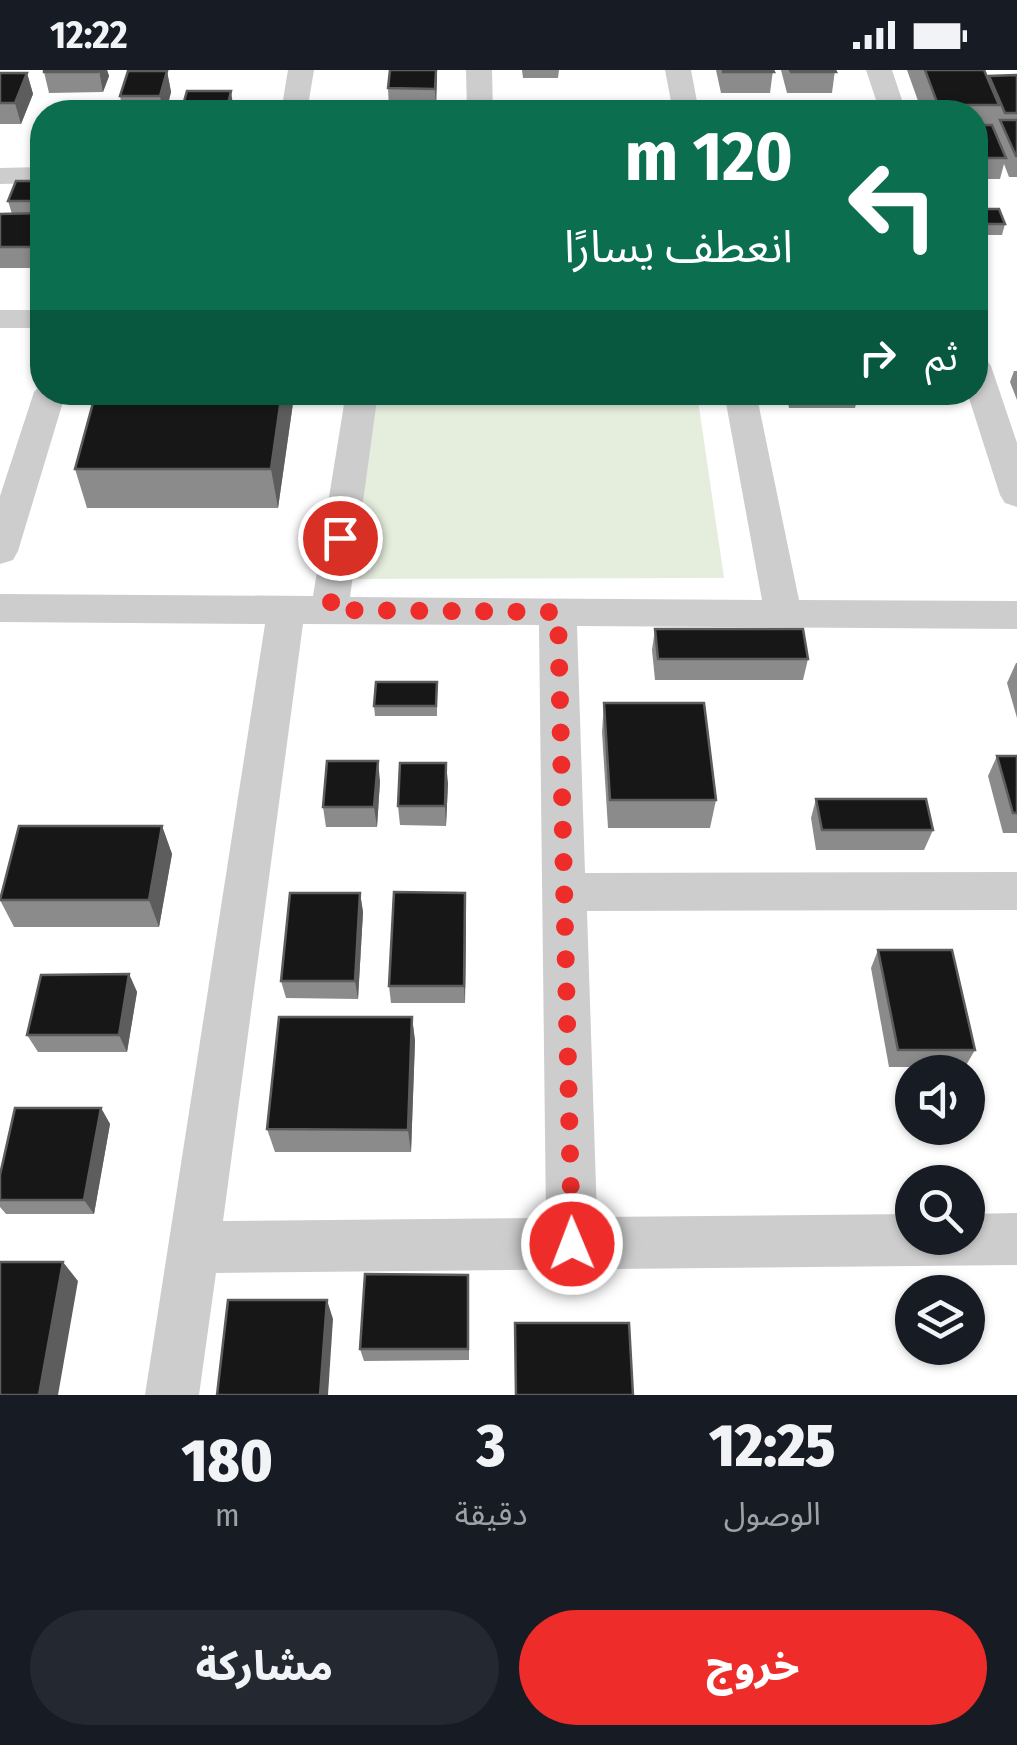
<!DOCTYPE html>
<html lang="ar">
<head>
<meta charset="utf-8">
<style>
	body { margin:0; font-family:"Fira Sans Condensed","Noto Sans Arabic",sans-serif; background:#242831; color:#f1f3f6; direction:rtl; height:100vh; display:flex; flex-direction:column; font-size:38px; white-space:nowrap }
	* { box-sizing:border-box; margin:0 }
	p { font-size:32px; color:#9ea1a6 }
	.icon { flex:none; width:55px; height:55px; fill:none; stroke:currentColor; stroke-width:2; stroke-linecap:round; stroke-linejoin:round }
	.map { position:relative; height:1325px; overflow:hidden; direction:ltr }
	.details { display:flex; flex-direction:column; background:#171b24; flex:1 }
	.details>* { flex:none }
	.top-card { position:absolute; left:30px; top:30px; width:958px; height:305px; border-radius:40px; box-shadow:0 2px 8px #0004; direction:rtl; background:#0b6e4f; color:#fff; overflow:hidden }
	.fabs { position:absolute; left:895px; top:985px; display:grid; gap:20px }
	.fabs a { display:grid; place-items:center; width:90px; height:90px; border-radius:50%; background:#171b24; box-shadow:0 2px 8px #0004; font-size:50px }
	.pin { position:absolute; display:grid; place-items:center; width:85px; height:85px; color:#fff; margin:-42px; border:5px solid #fff; border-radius:50%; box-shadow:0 2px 10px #0007 }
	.me { position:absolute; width:110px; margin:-55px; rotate:359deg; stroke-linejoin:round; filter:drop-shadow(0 0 8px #0008) }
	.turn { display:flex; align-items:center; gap:35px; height:210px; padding:0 30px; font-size:45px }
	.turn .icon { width:130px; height:130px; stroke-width:2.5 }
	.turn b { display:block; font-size:70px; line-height:85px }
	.then { display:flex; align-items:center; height:95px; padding:0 30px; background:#0003; gap:20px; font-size:38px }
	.eta { display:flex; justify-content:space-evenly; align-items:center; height:170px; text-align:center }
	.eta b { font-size:60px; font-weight:800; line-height:70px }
	.primary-button { display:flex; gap:20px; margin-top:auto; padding:20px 30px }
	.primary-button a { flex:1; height:115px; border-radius:60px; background:#ee2c2a; color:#fff; font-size:40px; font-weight:800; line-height:115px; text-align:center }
	.primary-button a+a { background:#242831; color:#f1f3f6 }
	.status { display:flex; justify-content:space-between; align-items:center; height:70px; padding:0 50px; background:#171b24; direction:ltr }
	.status svg { height:28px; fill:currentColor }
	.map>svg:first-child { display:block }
	.green { fill:#e5eddd }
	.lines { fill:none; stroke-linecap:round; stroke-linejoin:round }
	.minor { fill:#cdcdcd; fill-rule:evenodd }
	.wall { fill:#8b8b8b }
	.shaded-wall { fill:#5d5d5d }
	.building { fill:#171717; stroke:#5d5d5d; stroke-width:2.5 }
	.route { stroke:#ee2c2a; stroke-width:18; stroke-dasharray:0 32.4 }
</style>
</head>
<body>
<div class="status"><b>12:22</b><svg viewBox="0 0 49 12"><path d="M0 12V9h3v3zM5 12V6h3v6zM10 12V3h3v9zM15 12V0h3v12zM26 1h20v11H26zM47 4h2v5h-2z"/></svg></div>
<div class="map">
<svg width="1017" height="1325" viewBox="0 0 1017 1325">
	<rect width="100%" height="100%" fill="#fff"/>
	<path class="green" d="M 369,323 L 697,323 L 724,508 L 354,509 Z"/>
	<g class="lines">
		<g class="minor">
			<path d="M 288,0 L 314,0 L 307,42 L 281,42 Z"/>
			<path d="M 466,0 L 492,0 L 493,42 L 467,42 Z"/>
			<path d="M 665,0 L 691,0 L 699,42 L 673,42 Z"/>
			<path d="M 866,0 L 892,0 L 906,42 L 880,42 Z"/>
			<path d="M 42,97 L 42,113 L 0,114 L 0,98 Z"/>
			<rect x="0" y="240" width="42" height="18"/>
			<path d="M 975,286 L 986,289 L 991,296 L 1017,373 L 1017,437 L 1005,433 L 1000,425 L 967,322 L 975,322 Z"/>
			<path d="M 42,314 L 42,322 L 66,322 L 18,481 L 13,490 L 0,494 L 0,426 L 34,322 Z"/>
			<path d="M 346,322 L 378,322 L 350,527 L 762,530 L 724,322 L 756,322 L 799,530 L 1017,531 L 1017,559 L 577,556 L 585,803 L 1017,802 L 1017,840 L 587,841 L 597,1147 L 912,1144 L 912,1168 L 968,1168 L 968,1144 L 1017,1143 L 1017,1195 L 216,1203 L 199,1325 L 145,1325 L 265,554 L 0,552 L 0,524 L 313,526 ZM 303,554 L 539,555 L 546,1148 L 223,1151 Z"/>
		</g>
	</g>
	<g class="wall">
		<path d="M 107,0 L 109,6 L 103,22 L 49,23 L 44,2 Z"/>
		<path d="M 390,0 L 437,0 L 436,39 L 389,39 L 388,18 Z"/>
		<path d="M 522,0 L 559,0 L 558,8 L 523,8 Z"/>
		<path d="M 716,0 L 773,0 L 770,23 L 721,23 Z"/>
		<path d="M 781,0 L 835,0 L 832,23 L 787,23 Z"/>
		<path d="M 907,0 L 984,0 L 988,9 L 989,6 L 1017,5 L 1017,107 L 1009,107 L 1004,94 L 1000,109 L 975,109 L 975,42 L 922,42 Z"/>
		<path d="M 167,1 L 171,22 L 166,42 L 123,42 L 120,26 Z"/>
		<path d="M 0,3 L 27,3 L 33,24 L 21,54 L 0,54 Z"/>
		<path d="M 42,111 L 42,198 L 0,198 L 0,144 L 12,144 L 8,131 Z"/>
		<path d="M 975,139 L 1005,154 L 1002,165 L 976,165 Z"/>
		<path d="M 1014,301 L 1017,301 L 1017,330 L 1010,312 Z"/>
		<path d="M 96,322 L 291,322 L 293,333 L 278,438 L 87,438 L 75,399 Z"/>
		<path d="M 786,322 L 859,322 L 855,338 L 789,338 Z"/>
		<path d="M 655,559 L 808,589 L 803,610 L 655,610 L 652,580 Z"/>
		<path d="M 1016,593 L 1017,593 L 1017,648 L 1007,613 Z"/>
		<path d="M 437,623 L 437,646 L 375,646 L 374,636 Z"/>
		<path d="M 604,633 L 716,730 L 710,758 L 608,758 L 602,662 Z"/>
		<path d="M 997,686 L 1017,686 L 1017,763 L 1003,763 L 988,706 Z"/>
		<path d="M 380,711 L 377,757 L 326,757 L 323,737 Z"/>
		<path d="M 448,713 L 446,756 L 400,755 L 398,736 Z"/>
		<path d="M 816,729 L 933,760 L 924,780 L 816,780 L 811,748 Z"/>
		<path d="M 162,756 L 172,784 L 159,857 L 14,857 L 0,830 Z"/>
		<path d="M 360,823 L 363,842 L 358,929 L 286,928 L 281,911 Z"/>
		<path d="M 466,842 L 465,933 L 391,933 L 389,916 Z"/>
		<path d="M 878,880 L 975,980 L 965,997 L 889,997 L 871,898 Z"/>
		<path d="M 129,904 L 137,922 L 127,982 L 38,982 L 27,965 Z"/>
		<path d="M 412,947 L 415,971 L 411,1082 L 275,1082 L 267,1059 Z"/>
		<path d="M 101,1038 L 110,1054 L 94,1144 L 6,1144 L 0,1137 L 0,1105 Z"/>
		<path d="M 469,1218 L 469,1290 L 364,1291 L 360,1279 Z"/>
	</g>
	<g class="shaded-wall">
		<path d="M 99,0 L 107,0 L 109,6 L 103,22 Z"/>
		<path d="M 436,0 L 437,0 L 436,39 L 435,19 Z"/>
		<path d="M 167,1 L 171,22 L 166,42 L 163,42 L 160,26 Z"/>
		<path d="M 27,3 L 33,24 L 21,54 L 15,33 Z"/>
		<path d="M 231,21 L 234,42 L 226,42 Z"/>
		<path d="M 42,159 L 42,197 L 36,177 Z"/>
		<path d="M 282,322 L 291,322 L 293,333 L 278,438 L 271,399 Z"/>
		<path d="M 378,691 L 380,711 L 377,757 L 374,737 Z"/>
		<path d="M 446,693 L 448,713 L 446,756 L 445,736 Z"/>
		<path d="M 162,756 L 172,784 L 159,857 L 149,830 Z"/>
		<path d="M 360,823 L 363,842 L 358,929 L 355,911 Z"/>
		<path d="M 465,823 L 466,842 L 465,933 L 464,916 Z"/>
		<path d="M 129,904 L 137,922 L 127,982 L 119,965 Z"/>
		<path d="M 412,947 L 415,971 L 411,1082 L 408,1060 Z"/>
		<path d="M 101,1038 L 110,1054 L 94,1144 L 84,1130 Z"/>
		<path d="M 63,1192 L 78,1211 L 58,1325 L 39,1325 Z"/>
		<path d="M 327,1230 L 333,1249 L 328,1325 L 320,1325 Z"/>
	</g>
	<g class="building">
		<path d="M 44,0 L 99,0 L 98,2 L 44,2 Z"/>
		<path d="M 390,0 L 436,0 L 435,19 L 388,18 Z"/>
		<path d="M 723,0 L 773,0 L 774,2 L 723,2 Z"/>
		<path d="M 790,0 L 835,0 L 836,2 L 791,2 Z"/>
		<path d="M 925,0 L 984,0 L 999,35 L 938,35 Z"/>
		<path d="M 128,1 L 167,1 L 160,26 L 120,26 Z"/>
		<path d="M 0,3 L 27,3 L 15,33 L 0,33 Z"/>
		<path d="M 1017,5 L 1017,43 L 1005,43 L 989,6 Z"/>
		<path d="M 187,21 L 231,21 L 226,42 L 181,42 Z"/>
		<rect x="578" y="39" width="46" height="3"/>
		<path d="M 1000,50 L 1017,50 L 1017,86 L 1016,86 Z"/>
		<path d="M 975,55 L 992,55 L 1006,88 L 975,88 Z"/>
		<path d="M 16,111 L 42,111 L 42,131 L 8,131 Z"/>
		<path d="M 975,139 L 999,139 L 1005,154 L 979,154 Z"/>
		<path d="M 42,143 L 42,159 L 36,177 L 0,177 L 0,144 Z"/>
		<path d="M 96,322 L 282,322 L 271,399 L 75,399 Z"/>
		<path d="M 655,559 L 803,559 L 808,589 L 658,589 Z"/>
		<path d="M 376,612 L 437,612 L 436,636 L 374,636 Z"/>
		<path d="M 604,633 L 704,633 L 716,730 L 610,730 Z"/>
		<path d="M 997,686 L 1017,686 L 1017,743 L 1013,743 Z"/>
		<path d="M 327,691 L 378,691 L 374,737 L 323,737 Z"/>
		<path d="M 400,693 L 446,693 L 445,736 L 398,736 Z"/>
		<path d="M 816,729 L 926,729 L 933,760 L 822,760 Z"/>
		<path d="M 19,756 L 162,756 L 149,830 L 0,830 Z"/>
		<path d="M 394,822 L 465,823 L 464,916 L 389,916 Z"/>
		<path d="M 290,823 L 360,823 L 355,911 L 281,911 Z"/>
		<path d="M 878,880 L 952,880 L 975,980 L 898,980 Z"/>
		<path d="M 129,904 L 119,965 L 27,965 L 41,905 Z"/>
		<path d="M 279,947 L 412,947 L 408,1060 L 267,1059 Z"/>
		<path d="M 15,1038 L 101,1038 L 84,1130 L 0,1130 L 0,1105 Z"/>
		<path d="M 0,1192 L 63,1192 L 39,1325 L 0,1325 Z"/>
		<path d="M 365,1204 L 468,1205 L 468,1279 L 360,1279 Z"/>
		<path d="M 228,1230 L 327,1230 L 320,1325 L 217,1325 Z"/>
		<path d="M 515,1253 L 629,1253 L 633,1325 L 516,1325 Z"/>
	</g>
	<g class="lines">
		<path class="route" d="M 340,468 L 330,540 L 558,542 L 572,1174"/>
	</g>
</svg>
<div class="fabs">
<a><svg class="icon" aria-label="sound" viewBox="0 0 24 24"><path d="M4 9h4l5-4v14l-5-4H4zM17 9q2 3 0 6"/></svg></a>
<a><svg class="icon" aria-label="search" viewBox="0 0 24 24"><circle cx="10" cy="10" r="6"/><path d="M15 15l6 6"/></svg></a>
<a><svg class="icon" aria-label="layers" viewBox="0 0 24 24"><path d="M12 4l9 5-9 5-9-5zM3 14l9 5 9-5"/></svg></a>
</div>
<div class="pin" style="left:340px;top:468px;background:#d93025"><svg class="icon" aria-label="arrive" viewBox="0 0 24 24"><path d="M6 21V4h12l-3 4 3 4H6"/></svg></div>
<svg class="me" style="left:572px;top:1174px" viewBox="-20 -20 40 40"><circle r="17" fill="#ee2c2a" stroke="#fff" stroke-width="3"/><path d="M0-11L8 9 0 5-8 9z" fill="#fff"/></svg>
<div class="top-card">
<div class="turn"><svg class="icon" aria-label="left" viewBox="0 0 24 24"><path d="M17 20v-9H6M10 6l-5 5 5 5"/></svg><div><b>120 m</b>انعطف يسارًا</div></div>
<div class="then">ثم<svg class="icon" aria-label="right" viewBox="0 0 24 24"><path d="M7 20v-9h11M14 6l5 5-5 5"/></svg></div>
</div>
</div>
<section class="details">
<div class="eta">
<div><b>12:25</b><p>الوصول</p></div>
<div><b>3</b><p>دقيقة</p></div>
<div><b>180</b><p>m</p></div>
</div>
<div class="primary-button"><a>خروج</a><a>مشاركة</a></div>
</section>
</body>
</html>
